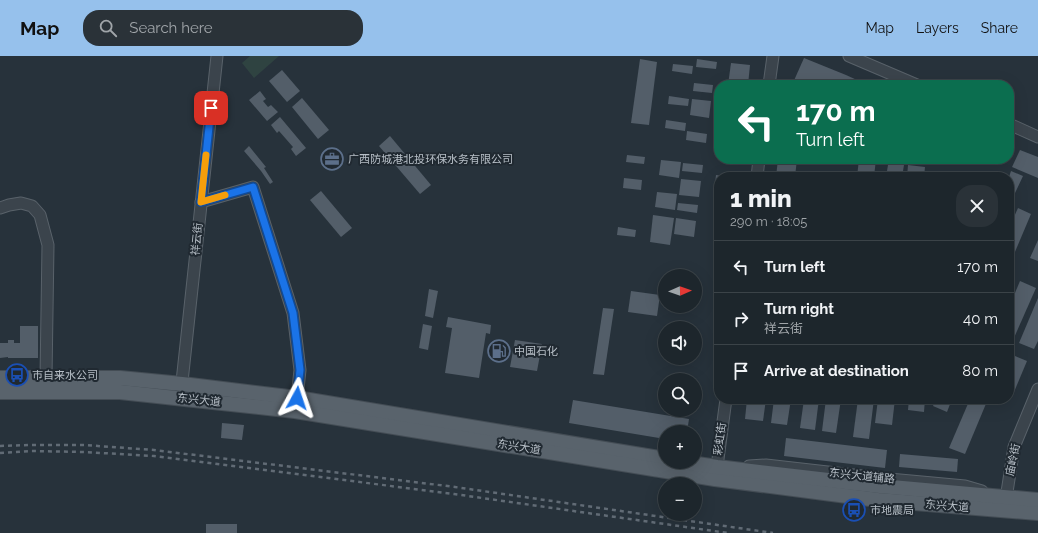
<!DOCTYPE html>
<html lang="en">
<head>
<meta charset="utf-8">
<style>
	body { margin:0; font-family:Raleway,"Noto Sans SC",sans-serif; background:#2a3238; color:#f1f3f6; height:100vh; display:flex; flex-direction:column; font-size:15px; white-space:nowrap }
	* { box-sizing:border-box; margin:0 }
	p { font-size:13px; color:#a0a5a9 }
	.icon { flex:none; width:22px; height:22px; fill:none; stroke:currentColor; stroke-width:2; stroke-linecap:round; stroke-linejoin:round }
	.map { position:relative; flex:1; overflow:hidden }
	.sheet { position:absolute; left:714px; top:116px; width:300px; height:232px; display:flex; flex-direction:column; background:#1d262c; border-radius:16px; box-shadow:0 4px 16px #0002,0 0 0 1px #3b4348 }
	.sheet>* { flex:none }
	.hud { position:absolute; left:714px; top:24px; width:300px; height:84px; border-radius:16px; box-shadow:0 4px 16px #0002,0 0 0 1px #3b4348; background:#0b6e4f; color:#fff; overflow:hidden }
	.needle { width:26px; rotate:88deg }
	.buttons { position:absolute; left:658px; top:213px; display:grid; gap:8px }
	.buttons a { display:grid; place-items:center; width:44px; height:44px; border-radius:50%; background:#1d262c; box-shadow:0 4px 16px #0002,0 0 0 1px #3b4348; font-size:20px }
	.pin { position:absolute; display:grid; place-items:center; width:34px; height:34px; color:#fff; margin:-17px; border-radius:8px; box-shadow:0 2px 6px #0006 }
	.me { position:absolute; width:44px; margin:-22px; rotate:5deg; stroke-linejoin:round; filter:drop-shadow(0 0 3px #0008) }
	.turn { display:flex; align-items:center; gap:14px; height:84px; padding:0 16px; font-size:18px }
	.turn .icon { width:52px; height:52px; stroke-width:2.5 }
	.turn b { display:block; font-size:28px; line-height:34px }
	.round { display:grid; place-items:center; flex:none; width:42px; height:42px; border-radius:16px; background:#2a3238 }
	.headline { display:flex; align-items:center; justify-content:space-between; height:68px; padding:0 16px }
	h1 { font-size:24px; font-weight:800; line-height:30px }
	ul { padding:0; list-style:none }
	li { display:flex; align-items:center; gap:12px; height:52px; padding:0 16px; border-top:1px solid #3b4348 }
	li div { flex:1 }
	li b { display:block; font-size:15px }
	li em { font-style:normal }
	header { display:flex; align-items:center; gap:24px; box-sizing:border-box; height:56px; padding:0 20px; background:#96c1ec; color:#111 }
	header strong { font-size:19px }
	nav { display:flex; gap:22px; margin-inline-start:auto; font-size:14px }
	.search { width:280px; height:36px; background:#2a3238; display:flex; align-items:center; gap:10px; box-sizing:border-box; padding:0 14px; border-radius:16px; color:#a0a5a9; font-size:15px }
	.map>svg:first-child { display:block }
	.green { fill:#2f4341 }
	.building { fill:#535e69 }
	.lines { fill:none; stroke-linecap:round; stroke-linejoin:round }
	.minor-casing { stroke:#59626a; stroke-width:13 }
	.major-casing { stroke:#444d55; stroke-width:16 }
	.minor { stroke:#3b444c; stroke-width:11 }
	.major { stroke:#59636c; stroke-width:14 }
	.rail { stroke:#616b75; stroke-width:2.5; stroke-dasharray:4 4; stroke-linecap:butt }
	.route-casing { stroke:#114b97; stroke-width:10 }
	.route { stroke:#1a73e8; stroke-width:7 }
	.slow { stroke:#f59e0b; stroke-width:7 }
	.labels { text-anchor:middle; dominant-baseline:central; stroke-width:4; stroke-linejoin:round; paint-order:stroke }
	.poi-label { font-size:11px; fill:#b7bfc7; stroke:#202931; text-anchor:start }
	.street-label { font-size:11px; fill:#b7bfc7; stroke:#202931 }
</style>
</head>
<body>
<header>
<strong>Map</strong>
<div class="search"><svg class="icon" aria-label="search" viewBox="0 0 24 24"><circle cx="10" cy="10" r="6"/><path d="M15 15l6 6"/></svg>Search here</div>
<nav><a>Map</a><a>Layers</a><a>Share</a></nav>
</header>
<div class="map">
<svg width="1038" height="477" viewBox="0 0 1038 477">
	<rect width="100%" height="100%" fill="#27323b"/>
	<path class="green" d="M 250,0 L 279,0 L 254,22 L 242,7 Z"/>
	<g class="building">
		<path d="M 804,2 L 846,19 L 868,29 L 792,29 Z"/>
		<path d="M 640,3 L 657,6 L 649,69 L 631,67 Z"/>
		<path d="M 697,3 L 717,6 L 716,13 L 696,11 Z"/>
		<path d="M 731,7 L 750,9 L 748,29 L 728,29 Z"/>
		<path d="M 673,8 L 693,10 L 692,18 L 672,15 Z"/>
		<path d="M 282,14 L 300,35 L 287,46 L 269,25 Z"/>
		<path d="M 694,27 L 713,29 L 712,37 L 693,35 Z"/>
		<path d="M 260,35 L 266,43 L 263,45 L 268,51 L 271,49 L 278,56 L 267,65 L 249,44 Z"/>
		<path d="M 669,40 L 689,43 L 688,50 L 668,48 Z"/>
		<path d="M 302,42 L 329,74 L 318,83 L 292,51 Z"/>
		<path d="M 692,43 L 711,45 L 709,62 L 690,59 Z"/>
		<path d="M 280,61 L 306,92 L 296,100 L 291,93 L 293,91 L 279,75 L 277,77 L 271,69 Z"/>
		<path d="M 666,64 L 686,67 L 685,75 L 665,72 Z"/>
		<path d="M 687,75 L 707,78 L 706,87 L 686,84 Z"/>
		<path d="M 390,80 L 431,129 L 420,138 L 379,90 Z"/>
		<path d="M 249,90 L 266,111 L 264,112 L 273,126 L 270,128 L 261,115 L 244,95 Z"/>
		<path d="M 1020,94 L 1038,101 L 1038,122 L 1012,111 Z"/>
		<path d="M 627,99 L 645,101 L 644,108 L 626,106 Z"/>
		<path d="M 778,103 L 797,103 L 795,121 L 776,121 Z"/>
		<path d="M 859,103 L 876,103 L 874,121 L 857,121 Z"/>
		<path d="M 889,103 L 905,103 L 902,121 L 886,121 Z"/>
		<path d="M 661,104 L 681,106 L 679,122 L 659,119 Z"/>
		<path d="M 683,107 L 703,109 L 702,117 L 682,115 Z"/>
		<path d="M 908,109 L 925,111 L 924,121 L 907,121 Z"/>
		<path d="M 1011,115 L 1023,120 L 1015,137 L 1009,135 L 1009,121 Z"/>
		<path d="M 716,119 L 723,120 L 723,121 L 719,121 L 719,144 L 713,143 Z"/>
		<path d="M 624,122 L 642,124 L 641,134 L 623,132 Z"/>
		<path d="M 681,123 L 701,125 L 699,141 L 679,139 Z"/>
		<path d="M 321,135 L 352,172 L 341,181 L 310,144 Z"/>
		<path d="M 657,136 L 677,138 L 675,154 L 655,151 Z"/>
		<path d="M 678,147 L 698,149 L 697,157 L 677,154 Z"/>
		<path d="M 1018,152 L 1031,158 L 1009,210 L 1009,172 Z"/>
		<path d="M 653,159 L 674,162 L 670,189 L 650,186 Z"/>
		<path d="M 676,162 L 696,165 L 694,181 L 674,178 Z"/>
		<path d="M 618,171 L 636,174 L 635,181 L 617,179 Z"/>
		<path d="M 1038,184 L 1038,205 L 1030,202 Z"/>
		<path d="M 1020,225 L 1036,232 L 1013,284 L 1009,282 L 1009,251 Z"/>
		<path d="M 429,233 L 438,235 L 433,262 L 425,260 Z"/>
		<path d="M 631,235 L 660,239 L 657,260 L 628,256 Z"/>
		<path d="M 1038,242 L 1038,285 L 1034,293 L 1019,287 Z"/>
		<path d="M 603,252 L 614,253 L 604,319 L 593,318 Z"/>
		<path d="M 448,261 L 491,269 L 490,278 L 486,277 L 479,322 L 445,317 L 452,272 L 446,271 Z"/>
		<path d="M 423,268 L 432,270 L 428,294 L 419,292 Z"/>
		<path d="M 20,270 L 38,270 L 38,302 L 8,302 L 8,301 L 0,302 L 0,287 L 8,287 L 8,284 L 14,284 L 14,287 L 20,287 Z"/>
		<path d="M 515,284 L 542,288 L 537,315 L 510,311 Z"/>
		<path d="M 1015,300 L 1027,305 L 1014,336 L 1009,334 L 1009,314 Z"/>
		<path d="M 747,343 L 766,343 L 763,365 L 745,363 Z"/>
		<path d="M 774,343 L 791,343 L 787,369 L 771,367 Z"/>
		<path d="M 804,343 L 819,343 L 815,374 L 800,372 Z"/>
		<path d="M 826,343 L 841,343 L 836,377 L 822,375 Z"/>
		<path d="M 858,343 L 874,343 L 869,383 L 853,381 Z"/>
		<path d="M 878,343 L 895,343 L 892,369 L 875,367 Z"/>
		<path d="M 909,343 L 925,343 L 924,356 L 908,354 Z"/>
		<path d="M 936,343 L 952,343 L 947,356 L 933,350 Z"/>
		<path d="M 970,343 L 988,343 L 965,398 L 949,392 Z"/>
		<path d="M 573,344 L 689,363 L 687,376 L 665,376 L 665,383 L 569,367 Z"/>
		<path d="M 222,367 L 244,369 L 242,384 L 221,382 Z"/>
		<path d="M 786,382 L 887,394 L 885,412 L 784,400 Z"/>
		<path d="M 900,398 L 958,403 L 957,416 L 899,411 Z"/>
		<rect x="206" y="468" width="31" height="9"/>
	</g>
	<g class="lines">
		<g class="minor-casing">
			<g id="minor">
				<path d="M 849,0 L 917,29"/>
				<path d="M 769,29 L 773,0"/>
				<path d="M 1009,68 L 1038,81"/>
				<path d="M 757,121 L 759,103"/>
				<path d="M 201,146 L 253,131 L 293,257 L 300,314 L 297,342"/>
				<path d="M 0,152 L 9,149 L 21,147 L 32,150 L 40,159 L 48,189 L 46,322"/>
				<path d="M 181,335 L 217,0"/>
				<path d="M 749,410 L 766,409 L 889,423 L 965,430 L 982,435"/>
				<path d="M 716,418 L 726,343"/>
				<path d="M 1005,449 L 1014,391 L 1038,333"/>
			</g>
		</g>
		<g class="major-casing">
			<g id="major">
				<path d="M 0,322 L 120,322 L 182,328 L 297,342 L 665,403"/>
				<path d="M 0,336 L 120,336 L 295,355 L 715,423 L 878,444 L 1038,457"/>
				<path d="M 684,406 L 717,411 L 880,430 L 1038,444"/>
			</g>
		</g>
		<use href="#minor" class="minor"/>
		<use href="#major" class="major"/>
		<g class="rail">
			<path d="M 0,390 L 31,389 L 84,389 L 154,394 L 455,431 L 773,477"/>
			<path d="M 0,397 L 31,395 L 84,396 L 154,400 L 454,438 L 728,477"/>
		</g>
	</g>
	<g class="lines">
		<g class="route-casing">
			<path id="route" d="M 211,52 L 201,146 L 253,131 L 293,257 L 300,314 L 297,342"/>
		</g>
		<use href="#route" class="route"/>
		<path class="slow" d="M 206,99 L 201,146 L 225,139"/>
	</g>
	<defs>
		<g id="office-ring" transform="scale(1.15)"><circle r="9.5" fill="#202931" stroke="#5c6f8a" stroke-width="1.5"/><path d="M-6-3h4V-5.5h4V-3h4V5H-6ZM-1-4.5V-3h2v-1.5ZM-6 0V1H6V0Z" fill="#5c6f8a"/></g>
		<g id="fuel-ring" transform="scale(1.15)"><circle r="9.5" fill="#202931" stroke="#5c6f8a" stroke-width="1.5"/><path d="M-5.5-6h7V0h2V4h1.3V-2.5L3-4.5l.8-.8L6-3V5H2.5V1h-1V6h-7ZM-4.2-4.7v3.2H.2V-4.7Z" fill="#5c6f8a"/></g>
		<g id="bus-ring" transform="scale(1.15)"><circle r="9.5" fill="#202931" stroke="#1a4fb4" stroke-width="1.5"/><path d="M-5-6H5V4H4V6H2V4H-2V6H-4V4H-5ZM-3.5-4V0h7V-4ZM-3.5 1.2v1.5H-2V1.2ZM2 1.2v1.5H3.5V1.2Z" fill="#1a4fb4"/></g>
	</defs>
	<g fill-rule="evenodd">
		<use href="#office-ring" x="332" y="103"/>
		<use href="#fuel-ring" x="499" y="295"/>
		<use href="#bus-ring" x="17" y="319"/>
		<use href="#bus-ring" x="854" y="454"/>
	</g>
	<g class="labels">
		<g class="poi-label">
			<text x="348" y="103">广西防城港北投环保水务有限公司</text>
			<text x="514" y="295">中国石化</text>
			<text x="32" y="319">巿自来水公司</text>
			<text x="870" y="454">巿地震局</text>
		</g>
		<g class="street-label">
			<text transform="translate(197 183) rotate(-84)">祥云街</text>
			<text transform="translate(199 344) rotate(6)">东兴大道</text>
			<text transform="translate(720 383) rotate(-82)">彩虹街</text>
			<text transform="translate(519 391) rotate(9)">东兴大道</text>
			<text transform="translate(1013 404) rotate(-78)">庙岭街</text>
			<text transform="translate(862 420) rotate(6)">东兴大道辅路</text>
			<text transform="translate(947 450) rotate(5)">东兴大道</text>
		</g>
	</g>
</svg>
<div class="buttons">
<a><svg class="needle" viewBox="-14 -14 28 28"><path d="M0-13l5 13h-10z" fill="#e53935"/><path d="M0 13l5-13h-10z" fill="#a0a5a9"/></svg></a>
<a><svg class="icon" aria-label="sound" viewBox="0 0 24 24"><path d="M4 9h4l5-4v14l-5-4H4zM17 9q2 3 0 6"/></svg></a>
<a><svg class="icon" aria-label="search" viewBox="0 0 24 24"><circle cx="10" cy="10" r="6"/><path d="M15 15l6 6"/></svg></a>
<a>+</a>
<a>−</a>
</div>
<div class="pin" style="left:211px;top:52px;background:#d93025"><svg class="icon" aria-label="arrive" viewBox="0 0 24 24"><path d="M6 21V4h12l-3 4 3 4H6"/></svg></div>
<svg class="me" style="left:297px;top:342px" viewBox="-20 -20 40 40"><path d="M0-17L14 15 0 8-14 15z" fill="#1a73e8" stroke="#fff" stroke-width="4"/></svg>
<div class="hud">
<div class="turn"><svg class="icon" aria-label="left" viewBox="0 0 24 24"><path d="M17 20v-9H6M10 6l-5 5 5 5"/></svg><div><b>170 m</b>Turn left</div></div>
</div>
<section class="sheet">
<div class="headline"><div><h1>1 min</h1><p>290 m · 18:05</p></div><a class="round"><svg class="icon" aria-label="close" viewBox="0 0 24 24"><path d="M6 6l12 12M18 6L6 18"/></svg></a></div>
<ul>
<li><svg class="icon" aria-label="left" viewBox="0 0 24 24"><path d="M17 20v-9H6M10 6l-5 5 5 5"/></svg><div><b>Turn left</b></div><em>170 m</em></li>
<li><svg class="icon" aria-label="right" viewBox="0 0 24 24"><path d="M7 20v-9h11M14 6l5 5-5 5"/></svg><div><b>Turn right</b><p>祥云街</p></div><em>40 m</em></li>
<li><svg class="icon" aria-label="arrive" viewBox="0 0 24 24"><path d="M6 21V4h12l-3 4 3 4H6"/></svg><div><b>Arrive at destination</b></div><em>80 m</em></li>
</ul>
</section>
</div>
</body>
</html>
